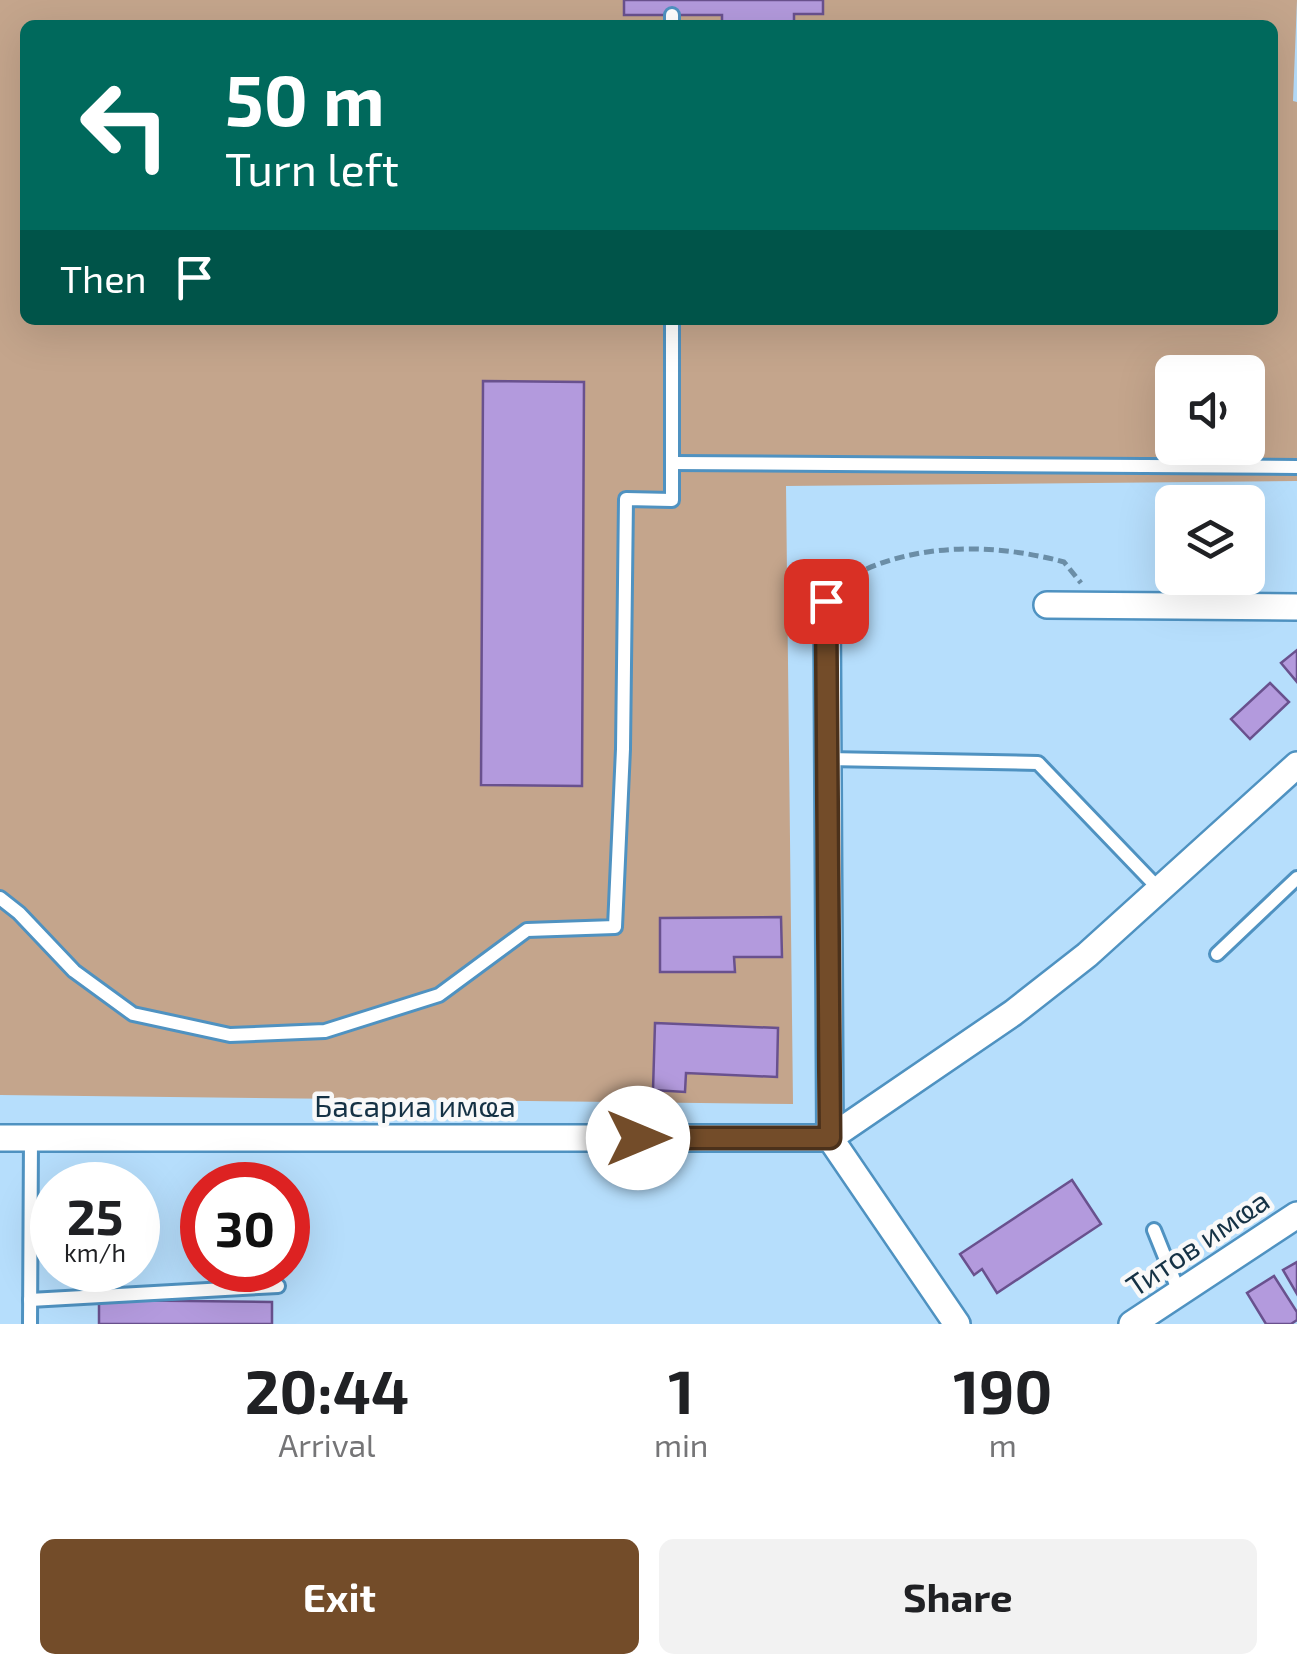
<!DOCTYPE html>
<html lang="en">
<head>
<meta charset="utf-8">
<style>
	body { margin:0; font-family:"Exo 2",sans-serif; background:#f2f2f2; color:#202124; height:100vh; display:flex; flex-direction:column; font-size:38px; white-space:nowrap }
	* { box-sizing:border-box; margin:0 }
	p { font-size:32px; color:#757577 }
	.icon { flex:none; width:55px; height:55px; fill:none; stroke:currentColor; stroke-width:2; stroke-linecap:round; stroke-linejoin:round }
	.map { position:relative; height:1324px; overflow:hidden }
	.side { display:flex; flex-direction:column; background:#fff; flex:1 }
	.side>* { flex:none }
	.top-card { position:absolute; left:20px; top:20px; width:1258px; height:305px; border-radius:15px; box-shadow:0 10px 40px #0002; background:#00695c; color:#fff; overflow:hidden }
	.tools { position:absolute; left:1155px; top:355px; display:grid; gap:20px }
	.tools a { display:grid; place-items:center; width:110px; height:110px; border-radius:15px; background:#fff; box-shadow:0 10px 40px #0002; font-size:50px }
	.speed { position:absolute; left:30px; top:1162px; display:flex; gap:20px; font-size:50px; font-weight:700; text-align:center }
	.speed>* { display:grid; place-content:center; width:130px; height:130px; border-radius:50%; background:#fff; box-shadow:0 10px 40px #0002; line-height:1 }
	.speed small { font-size:25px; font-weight:400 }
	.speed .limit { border:15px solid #d22; background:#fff; color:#111 }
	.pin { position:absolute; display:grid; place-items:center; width:85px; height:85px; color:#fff; margin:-42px; border-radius:20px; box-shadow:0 5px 15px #0006 }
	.me { position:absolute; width:110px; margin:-55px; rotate:90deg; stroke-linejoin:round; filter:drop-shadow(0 0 8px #0008) }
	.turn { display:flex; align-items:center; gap:35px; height:210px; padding:0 40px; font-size:45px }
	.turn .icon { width:130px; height:130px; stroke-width:2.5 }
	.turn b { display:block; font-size:70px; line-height:85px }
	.then { display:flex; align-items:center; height:95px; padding:0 40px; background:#0003; gap:20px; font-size:38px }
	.eta { display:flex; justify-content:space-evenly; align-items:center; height:170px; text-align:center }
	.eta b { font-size:60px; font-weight:700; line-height:70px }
	.button { display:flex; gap:20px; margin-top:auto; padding:20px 40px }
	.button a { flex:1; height:115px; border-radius:15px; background:#734c29; color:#fff; font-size:40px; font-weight:700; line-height:115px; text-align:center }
	.button a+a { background:#f2f2f2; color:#202124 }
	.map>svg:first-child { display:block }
	.green { fill:#c4a58c; fill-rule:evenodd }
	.building { fill:#b39add; stroke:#69518e; stroke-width:2.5 }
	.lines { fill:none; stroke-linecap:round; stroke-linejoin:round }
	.service-casing { stroke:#4f92c1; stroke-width:18 }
	.minor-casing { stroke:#4f92c1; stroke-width:30 }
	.path { stroke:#6b8ea7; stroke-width:5; stroke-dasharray:10 5; stroke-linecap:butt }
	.service { stroke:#fff; stroke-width:12 }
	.minor { stroke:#fff; stroke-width:25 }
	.route-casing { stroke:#4b311b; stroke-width:25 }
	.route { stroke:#734c29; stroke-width:18 }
	.labels { text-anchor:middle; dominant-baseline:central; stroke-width:9; stroke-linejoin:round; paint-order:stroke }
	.street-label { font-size:30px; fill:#153245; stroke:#f9f9f9 }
</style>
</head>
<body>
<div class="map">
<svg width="1297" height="1324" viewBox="0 0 1297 1324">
	<rect width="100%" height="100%" fill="#b6defc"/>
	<path class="green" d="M 0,0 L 1297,0 L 1293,101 L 1297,102 L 1297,481 L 786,486 L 793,1104 L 0,1095 ZM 25,25 L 1272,25 L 1272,320 L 25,320 ZM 1172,372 L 1248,372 L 1248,448 L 1172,448 Z"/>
	<g class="building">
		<path d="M 624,0 L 823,0 L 823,14 L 794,14 L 794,25 L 722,25 L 722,15 L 624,15 Z"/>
		<path d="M 483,381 L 584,382 L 582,786 L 481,785 Z"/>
		<path d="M 1297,650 L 1297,682 L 1281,663 Z"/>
		<path d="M 1270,683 L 1289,702 L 1250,739 L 1231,719 Z"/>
		<path d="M 781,917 L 782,957 L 734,957 L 735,972 L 660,972 L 660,918 Z"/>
		<path d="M 655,1023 L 778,1028 L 777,1077 L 686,1073 L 685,1092 L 653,1090 Z"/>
		<path d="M 1072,1180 L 1101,1224 L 997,1293 L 982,1269 L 974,1275 L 960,1254 Z"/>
		<path d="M 1297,1262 L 1297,1294 L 1283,1270 Z"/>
		<path d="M 1274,1276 L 1297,1312 L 1297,1320 L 1291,1324 L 1266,1324 L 1247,1293 Z"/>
		<path d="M 99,1300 L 272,1302 L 272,1324 L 99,1324 Z"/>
	</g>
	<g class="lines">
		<g class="service-casing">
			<g id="service">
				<path d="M 672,25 L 672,15"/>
				<path d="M 672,463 L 1297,467"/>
				<path d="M 827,759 L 1038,763 L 1158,888"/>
				<path d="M 0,898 L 19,913 L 74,971 L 133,1014 L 230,1035 L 325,1031 L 439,995 L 527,930 L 615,927 L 623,749 L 626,499 L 672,500 L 672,320"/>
				<path d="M 1217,954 L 1297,878"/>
				<path d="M 1154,1230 L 1179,1292"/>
				<path d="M 30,1300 L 278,1286"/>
				<path d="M 30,1324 L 31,1138"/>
			</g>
		</g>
		<g class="minor-casing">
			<g id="minor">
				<path d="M 827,601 L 830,1138 L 957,1324"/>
				<path d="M 1047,605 L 1297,607"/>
				<path d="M 0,1138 L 830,1138"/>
				<path d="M 830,1138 L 1013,1013 L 1087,955 L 1297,765"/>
				<path d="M 1132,1324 L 1297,1215"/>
			</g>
		</g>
		<path class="path" d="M 840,583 C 905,542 991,542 1064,562 L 1081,583"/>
		<use href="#service" class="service"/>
		<use href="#minor" class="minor"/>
	</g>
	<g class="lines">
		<g class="route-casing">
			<path id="route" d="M 638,1138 L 830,1138 L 826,601"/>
		</g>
		<use href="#route" class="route"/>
	</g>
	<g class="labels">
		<g class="street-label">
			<text x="415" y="1105">Басариа имҩа</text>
			<text transform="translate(1197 1242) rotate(-34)">Титов имҩа</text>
		</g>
	</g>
</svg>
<div class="tools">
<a><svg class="icon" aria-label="sound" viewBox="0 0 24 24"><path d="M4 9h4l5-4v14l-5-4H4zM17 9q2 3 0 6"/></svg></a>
<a><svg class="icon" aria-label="layers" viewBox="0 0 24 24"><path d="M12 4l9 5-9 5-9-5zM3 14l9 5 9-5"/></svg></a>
</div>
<div class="speed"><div>25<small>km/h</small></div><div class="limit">30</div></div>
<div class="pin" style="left:826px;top:601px;background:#d93025"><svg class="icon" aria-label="arrive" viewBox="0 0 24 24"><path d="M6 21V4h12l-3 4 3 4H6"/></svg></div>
<svg class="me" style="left:638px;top:1138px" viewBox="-20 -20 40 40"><circle r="19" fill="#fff"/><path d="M0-13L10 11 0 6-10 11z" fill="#734c29"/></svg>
<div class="top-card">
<div class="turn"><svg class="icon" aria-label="left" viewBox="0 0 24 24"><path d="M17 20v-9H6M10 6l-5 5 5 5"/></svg><div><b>50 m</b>Turn left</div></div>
<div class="then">Then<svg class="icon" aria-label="arrive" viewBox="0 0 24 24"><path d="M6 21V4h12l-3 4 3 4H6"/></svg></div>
</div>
</div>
<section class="side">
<div class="eta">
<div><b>20:44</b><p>Arrival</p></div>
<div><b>1</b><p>min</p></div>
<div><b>190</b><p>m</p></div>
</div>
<div class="button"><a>Exit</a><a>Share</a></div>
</section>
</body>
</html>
